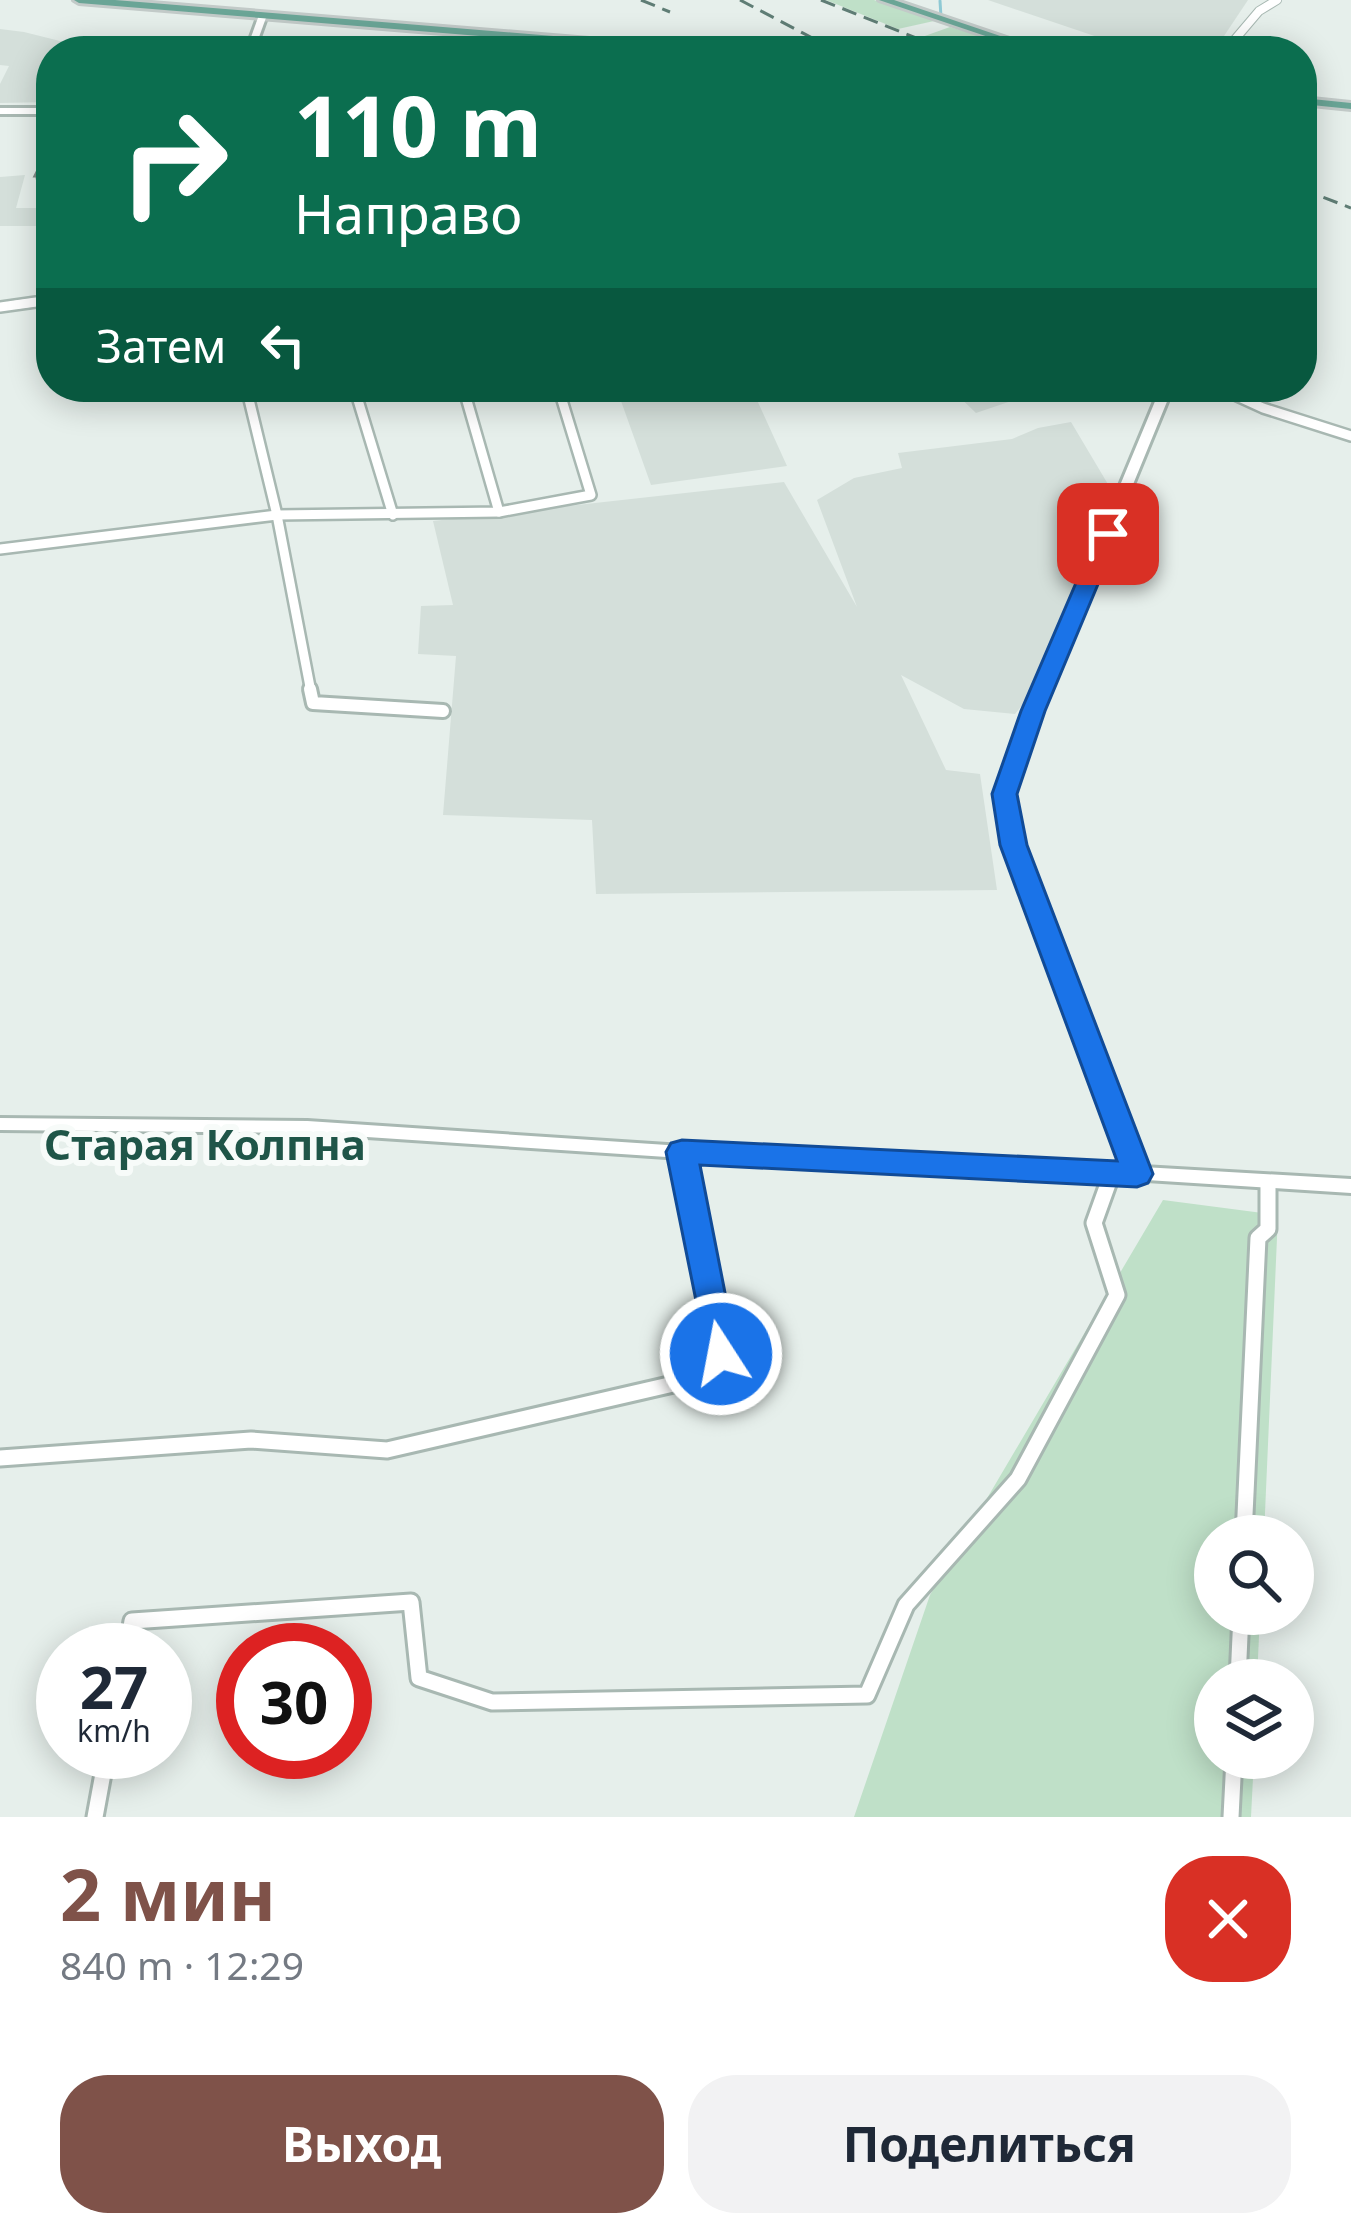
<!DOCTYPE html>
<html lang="ru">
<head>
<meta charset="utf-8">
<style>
	body { margin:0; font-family:"Noto Sans",sans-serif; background:#f2f2f3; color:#1f2937; height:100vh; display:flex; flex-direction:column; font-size:45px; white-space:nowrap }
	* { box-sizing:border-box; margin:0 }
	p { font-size:39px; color:#747a83 }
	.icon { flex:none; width:66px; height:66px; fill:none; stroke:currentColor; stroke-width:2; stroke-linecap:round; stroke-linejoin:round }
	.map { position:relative; height:1817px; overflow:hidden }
	.details { display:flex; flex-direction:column; background:#fff; flex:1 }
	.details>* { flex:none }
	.top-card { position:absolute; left:36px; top:36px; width:1281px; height:366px; border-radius:48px; box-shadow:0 6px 30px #0003; background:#0b6e4f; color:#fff; overflow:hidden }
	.tools { position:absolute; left:1194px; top:1515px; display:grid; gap:24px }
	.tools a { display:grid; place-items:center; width:120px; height:120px; border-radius:50%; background:#fff; box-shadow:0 6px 30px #0003; font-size:60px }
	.speed { position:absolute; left:36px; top:1623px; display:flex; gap:24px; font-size:60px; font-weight:700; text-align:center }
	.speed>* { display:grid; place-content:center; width:156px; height:156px; border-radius:50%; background:#fff; box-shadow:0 6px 30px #0003; line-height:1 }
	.speed small { font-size:30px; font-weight:400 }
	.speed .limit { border:18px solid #d22; background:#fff; color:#111 }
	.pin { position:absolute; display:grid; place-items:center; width:102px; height:102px; color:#fff; margin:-51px; border-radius:24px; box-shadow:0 6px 18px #0006 }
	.me { position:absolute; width:132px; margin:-66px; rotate:349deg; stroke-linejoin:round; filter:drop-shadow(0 0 9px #0008) }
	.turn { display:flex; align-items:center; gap:42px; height:252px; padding:0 60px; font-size:54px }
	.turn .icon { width:156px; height:156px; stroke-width:2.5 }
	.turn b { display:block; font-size:84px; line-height:102px }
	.then { display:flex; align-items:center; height:114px; padding:0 60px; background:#0003; gap:24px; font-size:45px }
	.round { display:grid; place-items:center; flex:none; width:126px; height:126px; border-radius:48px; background:#f2f2f3 }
	.headline { display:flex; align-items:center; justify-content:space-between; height:204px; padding:0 60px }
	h1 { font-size:72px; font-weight:700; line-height:90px; color:#7f5249 }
	.button { display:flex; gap:24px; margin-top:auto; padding:24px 60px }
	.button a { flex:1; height:138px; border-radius:48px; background:#7f5249; color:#fff; font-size:48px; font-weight:700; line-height:138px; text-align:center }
	.button a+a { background:#f2f2f3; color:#1f2937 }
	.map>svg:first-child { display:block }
	.built { fill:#d4dfda }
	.green { fill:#bfe0c8 }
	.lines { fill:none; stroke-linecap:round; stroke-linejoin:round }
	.stream { stroke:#8ec9d4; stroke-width:3 }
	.minor-far3-casing { stroke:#a8b8b2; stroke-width:10 }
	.minor-far2-casing { stroke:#a8b8b2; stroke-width:14 }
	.minor-far1-casing { stroke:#a8b8b2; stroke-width:18 }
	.minor-casing { stroke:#a8b8b2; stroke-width:21 }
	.tertiary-casing { stroke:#a8b8b2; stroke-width:6 }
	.primary-casing { stroke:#c2cac8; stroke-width:6 }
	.minor-far3 { stroke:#fff; stroke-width:8 }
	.minor-far2 { stroke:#fff; stroke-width:9 }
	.minor-far1 { stroke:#fff; stroke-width:12 }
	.minor { stroke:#fff; stroke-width:15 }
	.tertiary { fill:#fff; fill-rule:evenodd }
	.primary { fill:#6aa596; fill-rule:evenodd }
	.rail { stroke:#5f7d75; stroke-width:3; stroke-dasharray:15 8; stroke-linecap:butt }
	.wall { fill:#a1aea9 }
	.building { fill:#bbcac4; stroke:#838d89; stroke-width:3 }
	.route { fill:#1a73e8; stroke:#114b97; stroke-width:3 }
	.labels { text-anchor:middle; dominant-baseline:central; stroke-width:12; stroke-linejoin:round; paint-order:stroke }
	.quarter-label { font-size:42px; font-weight:bold; fill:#1f5548; stroke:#f7fbf9 }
</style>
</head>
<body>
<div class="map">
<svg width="1351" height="1817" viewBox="0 0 1351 1817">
	<rect width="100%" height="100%" fill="#e6efeb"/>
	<g class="built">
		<path d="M 988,0 L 1248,0 L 1214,51 L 1139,51 Z"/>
		<path d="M 0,29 L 24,32 L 100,51 L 51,51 L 51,102 L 0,103 L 0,84 L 9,66 L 0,65 Z"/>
		<path d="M 25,175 L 16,208 L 51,208 L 51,226 L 0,226 L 0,177 Z"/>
		<path d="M 616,387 L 646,387 L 653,399 L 752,389 L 787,466 L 651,485 Z"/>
		<path d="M 949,387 L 1053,387 L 976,413 Z"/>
		<path d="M 1071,422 L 1115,496 L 1032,693 L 1015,714 L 964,709 L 901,675 L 946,770 L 980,774 L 997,890 L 596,894 L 592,820 L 443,815 L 456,656 L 418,654 L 421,606 L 453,605 L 433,521 L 784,482 L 857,607 L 817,500 L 854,478 L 902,468 L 898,453 L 1012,439 L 1038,428 Z"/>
	</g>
	<g class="green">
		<path d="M 826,0 L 874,0 L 934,21 L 898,29 Z"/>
		<path d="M 950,27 L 1030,51 L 956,51 L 922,37 Z"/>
		<path d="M 1163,1200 L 1278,1215 L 1264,1536 L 1215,1536 L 1215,1614 L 1260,1614 L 1257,1680 L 1215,1680 L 1215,1758 L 1254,1758 L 1251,1817 L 854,1817 L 930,1595 Z"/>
	</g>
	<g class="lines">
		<path class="stream" d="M 940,1 L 941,17"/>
		<g class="minor-far3-casing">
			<g id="minor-far3">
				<path d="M 1225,51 L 1259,11 L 1277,0"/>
				<path d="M 14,305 L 51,300"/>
			</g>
		</g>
		<g class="minor-far2-casing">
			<g id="minor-far2">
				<path d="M 0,307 L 36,302"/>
				<path d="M 246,387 L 277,515 L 311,692"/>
				<path d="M 354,387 L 393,515"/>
				<path d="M 463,387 L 499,512"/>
				<path d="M 1217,387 L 1263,408 L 1351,436"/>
				<path d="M 0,549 L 277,515 L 499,512 L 591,495 L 558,387"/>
			</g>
		</g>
		<g class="minor-far1-casing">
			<g id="minor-far1">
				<path d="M 310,689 L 313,703 L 443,711"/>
				<path d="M 0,1124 L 307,1127 L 682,1152 L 1137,1174"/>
				<path d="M 682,1152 L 689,1187"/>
				<path d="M 1107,1187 L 1112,1173"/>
			</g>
		</g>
		<g class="minor-casing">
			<g id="minor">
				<path d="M 0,1458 L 251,1440 L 387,1450 L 695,1379 L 720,1354 L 688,1184"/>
				<path d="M 1244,1536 L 1258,1238 L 1268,1229 L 1268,1184"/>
				<path d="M 127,1650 L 132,1621 L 411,1602 L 419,1678 L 492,1702 L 867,1695 L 906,1605 L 1018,1479 L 1117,1295 L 1094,1223 L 1108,1184"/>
				<path d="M 1238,1680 L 1241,1614"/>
				<path d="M 95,1817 L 107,1752"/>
				<path d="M 1231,1817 L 1234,1758"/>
			</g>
		</g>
		<g class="tertiary-casing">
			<g id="tertiary">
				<path d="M 263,13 L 267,15 L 254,51 L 246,51 L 259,15 Z"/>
				<rect x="0" y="108" width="51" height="6"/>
				<path d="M 1161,387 L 1173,387 L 1040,711 L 1011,794 L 1020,845 L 1143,1167 L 1351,1179 L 1351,1193 L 1131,1179 L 1006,845 L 997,794 L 1026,711 Z"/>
			</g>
		</g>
		<g class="primary-casing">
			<g id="primary">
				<path d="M 74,0 L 115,0 L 698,48 L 703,51 L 661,51 L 79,3 Z"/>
				<path d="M 879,0 L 894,0 L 1045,51 L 1030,51 Z"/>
				<path d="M 1302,98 L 1351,103 L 1351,109 L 1302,104 Z"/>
			</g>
		</g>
		<use href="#minor-far3" class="minor-far3"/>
		<use href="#minor-far2" class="minor-far2"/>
		<use href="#minor-far1" class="minor-far1"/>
		<use href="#minor" class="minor"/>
		<use href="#tertiary" class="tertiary"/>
		<use href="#primary" class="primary"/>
		<g class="rail">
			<path d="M 641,0 L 670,12"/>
			<path d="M 740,0 L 820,42"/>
			<path d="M 821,0 L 949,51"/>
			<path d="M 1302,189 L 1351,208"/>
		</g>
	</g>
	<path class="wall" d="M 51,164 L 51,193 L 39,193 L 35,176 Z"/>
	<path class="building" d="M 41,164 L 51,164 L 48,176 L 35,176 Z"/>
	<path class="route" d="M 1108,528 L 1119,534 L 1045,711 L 1017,794 L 1027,845 L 1153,1174 L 1148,1183 L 1137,1187 L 700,1165 L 737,1354 L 732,1365 L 721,1369 L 709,1365 L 666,1152 L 671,1143 L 682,1140 L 1117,1161 L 1000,845 L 992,794 L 1021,711 L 1097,534 Z"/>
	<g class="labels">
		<g class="quarter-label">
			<text x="205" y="1143">Старая Колпна</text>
		</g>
	</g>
</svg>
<div class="tools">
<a><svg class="icon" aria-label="search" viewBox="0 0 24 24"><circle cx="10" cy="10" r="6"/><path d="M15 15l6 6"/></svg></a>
<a><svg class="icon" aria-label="layers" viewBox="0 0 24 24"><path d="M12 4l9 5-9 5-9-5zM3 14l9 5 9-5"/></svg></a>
</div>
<div class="speed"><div>27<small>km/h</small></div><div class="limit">30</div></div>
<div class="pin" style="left:1108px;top:534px;background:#d93025"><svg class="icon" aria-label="arrive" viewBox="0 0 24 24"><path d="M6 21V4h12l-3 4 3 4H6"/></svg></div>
<svg class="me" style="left:721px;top:1354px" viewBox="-20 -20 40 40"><circle r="17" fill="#1a73e8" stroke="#fff" stroke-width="3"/><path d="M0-11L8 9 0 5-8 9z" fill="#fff"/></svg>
<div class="top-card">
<div class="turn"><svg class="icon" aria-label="right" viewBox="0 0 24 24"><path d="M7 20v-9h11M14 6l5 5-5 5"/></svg><div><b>110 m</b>Направо</div></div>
<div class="then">Затем<svg class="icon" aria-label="left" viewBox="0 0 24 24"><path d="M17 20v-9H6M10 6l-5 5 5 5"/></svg></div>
</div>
</div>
<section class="details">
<div class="headline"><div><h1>2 мин</h1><p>840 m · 12:29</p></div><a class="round" style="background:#d93025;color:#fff"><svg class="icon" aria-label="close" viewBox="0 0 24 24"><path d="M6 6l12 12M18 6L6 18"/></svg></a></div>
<div class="button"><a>Выход</a><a>Поделиться</a></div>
</section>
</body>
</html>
